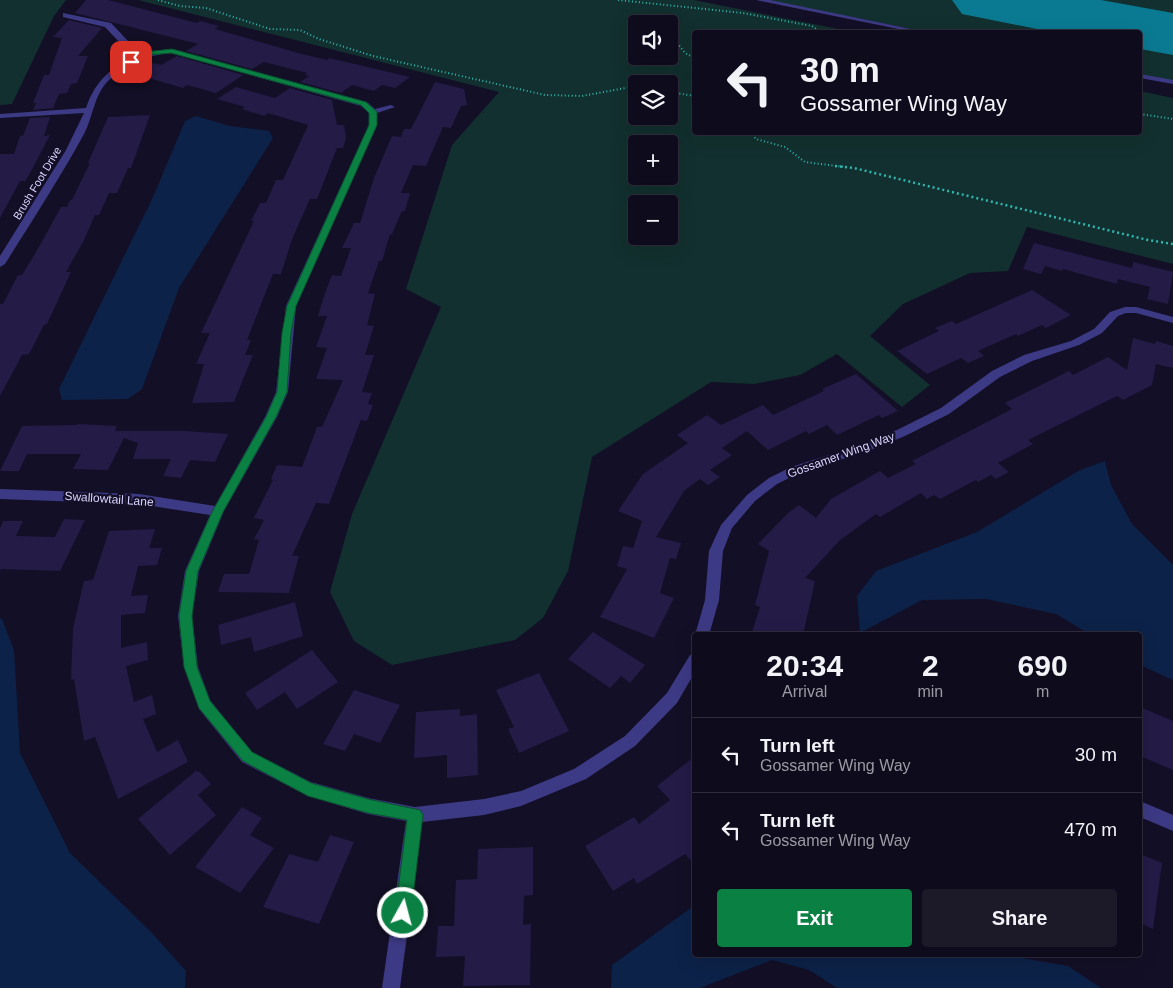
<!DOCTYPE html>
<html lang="en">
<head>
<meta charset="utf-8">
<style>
	body { margin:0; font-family:Helvetica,sans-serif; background:#1c1929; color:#f1f3f6; height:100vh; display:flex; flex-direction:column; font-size:19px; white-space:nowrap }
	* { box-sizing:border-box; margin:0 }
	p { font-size:16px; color:#9b9ba3 }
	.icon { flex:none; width:28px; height:28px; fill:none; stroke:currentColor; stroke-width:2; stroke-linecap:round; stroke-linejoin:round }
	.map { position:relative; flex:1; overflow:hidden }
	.sheet { position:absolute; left:692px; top:632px; width:450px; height:325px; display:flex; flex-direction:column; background:#0e0b1c; border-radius:5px; box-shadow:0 5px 20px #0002,0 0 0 1px #2e2b3b }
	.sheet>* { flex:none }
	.guide { position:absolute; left:692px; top:30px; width:450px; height:105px; border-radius:5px; box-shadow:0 5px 20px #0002,0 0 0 1px #2e2b3b; background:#0e0b1c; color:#f1f3f6; overflow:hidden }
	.tools { position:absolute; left:628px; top:15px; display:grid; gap:10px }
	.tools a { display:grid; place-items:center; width:50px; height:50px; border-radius:5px; background:#0e0b1c; box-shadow:0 5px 20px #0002,0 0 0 1px #2e2b3b; font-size:25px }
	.pin { position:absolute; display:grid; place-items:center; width:42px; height:42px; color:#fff; margin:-21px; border-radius:10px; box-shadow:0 2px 8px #0006 }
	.me { position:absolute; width:55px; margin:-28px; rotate:7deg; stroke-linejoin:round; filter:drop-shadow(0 0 4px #0008) }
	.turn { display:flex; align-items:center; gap:18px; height:105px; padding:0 25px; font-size:22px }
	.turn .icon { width:65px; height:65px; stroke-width:2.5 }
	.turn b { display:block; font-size:35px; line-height:42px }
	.eta { display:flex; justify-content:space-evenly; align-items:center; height:85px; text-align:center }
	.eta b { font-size:30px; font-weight:800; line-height:35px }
	.cta { display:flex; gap:10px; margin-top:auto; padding:10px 25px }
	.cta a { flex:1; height:58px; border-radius:5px; background:#0b8043; color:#fff; font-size:20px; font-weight:800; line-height:58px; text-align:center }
	.cta a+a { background:#1c1929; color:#f1f3f6 }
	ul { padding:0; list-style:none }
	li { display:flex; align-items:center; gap:15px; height:75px; padding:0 25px; border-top:1px solid #2e2b3b }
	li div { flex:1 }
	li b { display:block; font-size:19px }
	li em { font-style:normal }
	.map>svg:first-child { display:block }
	.green { fill:#12302f; fill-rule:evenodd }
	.water { fill:#0c2248 }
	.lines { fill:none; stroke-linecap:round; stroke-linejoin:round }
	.runway { fill:#0a7a92; fill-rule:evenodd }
	.building { fill:#241b47 }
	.path-far1 { stroke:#2fb8b0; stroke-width:2; stroke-dasharray:1 2.5; stroke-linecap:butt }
	.path { stroke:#2fb8b0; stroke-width:2.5; stroke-dasharray:2 3; stroke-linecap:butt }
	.minor { fill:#3d3a85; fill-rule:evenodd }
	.route { fill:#0b8043; stroke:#07532c }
	.labels { text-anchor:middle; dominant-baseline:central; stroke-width:4.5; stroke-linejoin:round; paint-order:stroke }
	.far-street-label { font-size:11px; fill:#d9d4ff; stroke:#130f26 }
	.street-label { font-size:12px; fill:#d9d4ff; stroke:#130f26 }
</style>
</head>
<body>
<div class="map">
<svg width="1173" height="988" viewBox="0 0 1173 988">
	<rect width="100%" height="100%" fill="#130f26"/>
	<g class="green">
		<path d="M 0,0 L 66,0 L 54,16 L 12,104 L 0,105 Z"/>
		<path d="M 138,0 L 694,0 L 853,32 L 695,32 L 695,132 L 1140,132 L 1140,91 L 1173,98 L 1173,264 L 1027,227 L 1008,271 L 970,273 L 903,304 L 870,336 L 930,385 L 902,407 L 837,354 L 800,375 L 754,384 L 711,382 L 592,457 L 568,571 L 543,618 L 515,640 L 392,665 L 354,641 L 330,592 L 352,514 L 441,307 L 406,289 L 452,145 L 499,92 ZM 636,24 L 669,24 L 669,56 L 636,56 ZM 636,84 L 669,84 L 669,116 L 636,116 ZM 636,144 L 669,144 L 669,176 L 636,176 ZM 636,204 L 669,204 L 669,236 L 636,236 Z"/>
		<path d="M 764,0 L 951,0 L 1124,32 L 927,32 Z"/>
		<path d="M 1023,0 L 1173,0 L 1173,27 Z"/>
		<path d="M 1140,35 L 1173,42 L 1173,82 L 1140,75 Z"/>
	</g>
	<g class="water">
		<path d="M 196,116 L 230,126 L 269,131 L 273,138 L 179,288 L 142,389 L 128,399 L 62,400 L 59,389 L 153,197 L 185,121 Z"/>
		<path d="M 1105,461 L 1111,485 L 1132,524 L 1173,565 L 1173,680 L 1140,665 L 1140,635 L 1091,635 L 1056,614 L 986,599 L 922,600 L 860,633 L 857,596 L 876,571 L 977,532 L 1080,470 Z"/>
		<path d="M 0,618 L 2,619 L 14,650 L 20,753 L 70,853 L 152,933 L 186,971 L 185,988 L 0,988 Z"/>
		<path d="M 695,905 L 695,955 L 1005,955 L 1068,966 L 1101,988 L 837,988 L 809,970 L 772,960 L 700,988 L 611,988 L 612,965 Z"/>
	</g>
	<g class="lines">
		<path class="runway" d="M 952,0 L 1101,0 L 1173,13 L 1173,55 L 1140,49 L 1140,32 L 1052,32 L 962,14 Z"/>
	</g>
	<g class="building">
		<path d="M 86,0 L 108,0 L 197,23 L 200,21 L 219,26 L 215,29 L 298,53 L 327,60 L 329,58 L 410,77 L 395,88 L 382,85 L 374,91 L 352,85 L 341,93 L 300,82 L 309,76 L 305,75 L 307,73 L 264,62 L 252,69 L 186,51 L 198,44 L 75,13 Z"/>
		<path d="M 69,20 L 102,28 L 78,56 L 88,56 L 77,83 L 71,84 L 67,93 L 59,94 L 53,108 L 33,110 L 36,103 L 33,103 L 44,75 L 49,75 L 62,38 L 53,37 Z"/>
		<path d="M 177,56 L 243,75 L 216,93 L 187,85 L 183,88 L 135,74 L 154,63 L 161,65 Z"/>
		<path d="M 435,82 L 464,89 L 467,105 L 461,106 L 451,128 L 443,127 L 426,166 L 413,165 L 401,193 L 410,193 L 405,211 L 402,211 L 392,234 L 390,234 L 382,261 L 379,261 L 368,293 L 375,294 L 367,325 L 374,326 L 365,355 L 374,355 L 362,392 L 372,393 L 368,404 L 373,405 L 367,421 L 361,420 L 329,504 L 316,503 L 292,556 L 299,556 L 289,593 L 218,592 L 224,574 L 249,574 L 259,540 L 254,539 L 264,520 L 254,518 L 273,480 L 271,479 L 277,465 L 302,467 L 317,427 L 322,427 L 343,380 L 316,379 L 327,348 L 316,347 L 327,316 L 318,316 L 325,293 L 332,275 L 341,276 L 351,248 L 342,248 L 354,223 L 360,223 L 374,178 L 392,136 L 401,137 L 404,129 L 411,129 Z"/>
		<path d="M 236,87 L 275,98 L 290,88 L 332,100 L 337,125 L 344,125 L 346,138 L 343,148 L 337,148 L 317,199 L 310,199 L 292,239 L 281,274 L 273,274 L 247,340 L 251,340 L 245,355 L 253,355 L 234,402 L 192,403 L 204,364 L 196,364 L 210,333 L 201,333 L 254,221 L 251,221 L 260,203 L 266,203 L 276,180 L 283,180 L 308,125 L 268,113 L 264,116 L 242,109 L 245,107 L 217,99 Z"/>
		<path d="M 150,115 L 131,168 L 128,168 L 117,193 L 109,193 L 99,215 L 95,215 L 84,240 L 66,272 L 71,272 L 47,324 L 44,325 L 29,354 L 22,355 L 0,396 L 0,304 L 3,304 L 18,275 L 22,275 L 39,247 L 61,207 L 67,207 L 70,200 L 72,200 L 90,163 L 88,163 L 108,117 Z"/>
		<path d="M 50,117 L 44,136 L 50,135 L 29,175 L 25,181 L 20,181 L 0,218 L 0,154 L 14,154 L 20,136 L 23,136 L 30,118 Z"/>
		<path d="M 1034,243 L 1132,268 L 1133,262 L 1173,272 L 1168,304 L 1147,299 L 1150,287 L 1118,279 L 1117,284 L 1063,269 L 1062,271 L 1045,266 L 1041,274 L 1023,269 Z"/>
		<path d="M 1032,290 L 1071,315 L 1046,328 L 1042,325 L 1018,336 L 1016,334 L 978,351 L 984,356 L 968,363 L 961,358 L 927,374 L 897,351 L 939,331 L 935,328 L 952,321 L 956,324 Z"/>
		<path d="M 1133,338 L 1155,344 L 1156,341 L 1173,346 L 1173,368 L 1156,364 L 1152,385 L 1123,400 L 1117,396 L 1028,440 L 1033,444 L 998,463 L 1009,472 L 996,479 L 991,475 L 978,482 L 976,480 L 940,499 L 934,495 L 927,499 L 921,493 L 880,517 L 876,514 L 839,541 L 805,578 L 815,581 L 803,635 L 751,635 L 760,607 L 755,605 L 769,551 L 758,544 L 788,513 L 799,505 L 816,518 L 831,499 L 880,471 L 888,478 L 916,464 L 912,461 L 1012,409 L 1005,403 L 1069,371 L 1073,375 L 1108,357 L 1127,370 Z"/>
		<path d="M 856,374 L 898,411 L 882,418 L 879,415 L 837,435 L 827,425 L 809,434 L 806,431 L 768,450 L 747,431 L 722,448 L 732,455 L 710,470 L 720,477 L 708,485 L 700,479 L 684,491 L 656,537 L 681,543 L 676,559 L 670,558 L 660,593 L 674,598 L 654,638 L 600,617 L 627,569 L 617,566 L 623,546 L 633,548 L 642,521 L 618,511 L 643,474 L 688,443 L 677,435 L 707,415 L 721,425 L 763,405 L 773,415 L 824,391 L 822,389 Z"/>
		<path d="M 78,424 L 117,426 L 115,431 L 186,431 L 228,434 L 215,462 L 190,460 L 181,478 L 163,476 L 171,459 L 133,459 L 138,443 L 124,438 L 108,470 L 73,469 L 81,454 L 27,454 L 19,471 L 0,471 L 22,426 L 77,425 Z"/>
		<path d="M 64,519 L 85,520 L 60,571 L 1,569 L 0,572 L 0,528 L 3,521 L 23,521 L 16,536 L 55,537 Z"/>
		<path d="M 155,529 L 149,548 L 162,548 L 157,565 L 138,566 L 131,596 L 148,595 L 145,613 L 121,615 L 121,648 L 147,642 L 148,660 L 126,666 L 134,702 L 152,695 L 156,714 L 143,719 L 157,752 L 178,740 L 188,762 L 118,799 L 95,737 L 84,741 L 74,679 L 71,680 L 73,628 L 84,581 L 93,580 L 109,531 Z"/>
		<path d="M 295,602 L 303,636 L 254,652 L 251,637 L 221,645 L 218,625 Z"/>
		<path d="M 593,632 L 645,665 L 630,683 L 621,676 L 610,688 L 568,659 Z"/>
		<path d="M 312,650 L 338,682 L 297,709 L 285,692 L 257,710 L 245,693 Z"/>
		<path d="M 539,673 L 569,731 L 519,753 L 508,729 L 514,727 L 496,690 Z"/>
		<path d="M 354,690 L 400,705 L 380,743 L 354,734 L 345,751 L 323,744 Z"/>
		<path d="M 1140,707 L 1173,721 L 1173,770 L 1140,756 Z"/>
		<path d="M 460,709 L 460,716 L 477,714 L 478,775 L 447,778 L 447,755 L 414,758 L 416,712 Z"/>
		<path d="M 695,756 L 695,865 L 685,854 L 637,884 L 634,878 L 613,891 L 585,846 L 634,817 L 639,824 L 670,800 L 657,786 Z"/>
		<path d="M 197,770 L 197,772 L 200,772 L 211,784 L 198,795 L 216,815 L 170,855 L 138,819 Z"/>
		<path d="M 242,807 L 262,818 L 250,835 L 274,848 L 240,893 L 195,867 Z"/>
		<path d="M 330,835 L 354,842 L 319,924 L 263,907 L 289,854 L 318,862 Z"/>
		<path d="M 533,847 L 533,895 L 524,896 L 523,925 L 531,924 L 530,985 L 463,986 L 465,956 L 436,957 L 438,926 L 454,926 L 456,880 L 477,879 L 478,849 Z"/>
		<path d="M 1140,854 L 1162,863 L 1153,929 L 1140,923 Z"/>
	</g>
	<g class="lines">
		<g class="path-far1">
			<path d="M 158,0 L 180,6 L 206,8 L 270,29 L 300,30 L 319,39 L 373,56 L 545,95 L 582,96 L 636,86"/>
			<path d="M 618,0 L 743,13 L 812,26 L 816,29 L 816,32"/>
			<path d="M 677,43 L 685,53 L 695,58"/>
			<path d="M 669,92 L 695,96"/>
			<path d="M 1140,114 L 1173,119"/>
			<path d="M 750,132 L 756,139 L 785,147 L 805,162 L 845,167"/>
		</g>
		<path class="path" d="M 835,166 L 854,168 L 1148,240 L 1173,244"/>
		<g class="minor">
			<path d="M 756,0 L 770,0 L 926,32 L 913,32 Z"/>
			<path d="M 63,13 L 111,23 L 129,42 L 150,52 L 172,49 L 367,102 L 375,109 L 391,105 L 395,107 L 377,113 L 377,125 L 296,306 L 288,392 L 277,417 L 224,511 L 199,571 L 192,616 L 198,667 L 210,700 L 252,752 L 311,782 L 368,798 L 415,807 L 484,799 L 521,791 L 574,769 L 625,736 L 667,693 L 690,655 L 695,653 L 695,672 L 677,703 L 635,746 L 586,779 L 521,806 L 484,815 L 422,822 L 400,988 L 382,988 L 406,821 L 368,814 L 308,796 L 242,762 L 199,709 L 184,667 L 178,616 L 185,571 L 210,515 L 139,504 L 0,499 L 0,489 L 139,494 L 215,506 L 265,417 L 276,392 L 286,306 L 369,125 L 369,113 L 361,106 L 172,53 C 147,55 125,64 107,82 C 94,96 93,117 84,134 C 60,178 32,221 5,264 L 0,267 L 0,256 L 66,150 L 84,113 L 0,118 L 0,114 L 86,108 C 95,80 115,63 142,54 L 123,46 L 105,27 L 63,17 Z"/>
			<path d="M 1140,74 L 1173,80 L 1173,84 L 1140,78 Z"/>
			<path d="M 1125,307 L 1136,307 L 1173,317 L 1173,323 L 1136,313 L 1126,313 L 1118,316 L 1102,333 L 1079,345 L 1032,361 L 1000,377 L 949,414 L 905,436 L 868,451 L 799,473 L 777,484 L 755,501 L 732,528 L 723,551 L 719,600 L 709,635 L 695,635 L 705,600 L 709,551 L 721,525 L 747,495 L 769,478 L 791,467 L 860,445 L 897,430 L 941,408 L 992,371 L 1024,355 L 1071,341 L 1094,329 L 1110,312 Z"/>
			<path d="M 1140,801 L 1173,815 L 1173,831 L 1140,817 Z"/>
		</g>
	</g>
	<path class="route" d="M 172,49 L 366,102 L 377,112 L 377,125 L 296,306 L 291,333 L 287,392 L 276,417 L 223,512 L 198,571 L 192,616 L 197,667 L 210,701 L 252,752 L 311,783 L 368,799 L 420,810 L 423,815 L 411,913 L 408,919 L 403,921 L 397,919 L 395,913 L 407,820 L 368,813 L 308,796 L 243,761 L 199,708 L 184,667 L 179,616 L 186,571 L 212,512 L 266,417 L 277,392 L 282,333 L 287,306 L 369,125 L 369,113 L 361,105 L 171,53 L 149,55 L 133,63 L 127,62 L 145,52 Z"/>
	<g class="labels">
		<g class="far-street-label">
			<text transform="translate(37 183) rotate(-59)">Brush Foot Drive</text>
		</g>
		<g class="street-label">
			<text transform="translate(841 455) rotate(-20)">Gossamer Wing Way</text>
			<text transform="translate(109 499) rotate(4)">Swallowtail Lane</text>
		</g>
	</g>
</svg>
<div class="tools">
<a><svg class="icon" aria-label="sound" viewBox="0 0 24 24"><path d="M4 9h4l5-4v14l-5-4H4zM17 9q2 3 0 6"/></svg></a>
<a><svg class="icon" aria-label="layers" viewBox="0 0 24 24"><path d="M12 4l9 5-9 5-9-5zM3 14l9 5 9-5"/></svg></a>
<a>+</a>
<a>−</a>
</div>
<div class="pin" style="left:131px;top:62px;background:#d93025"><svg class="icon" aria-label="arrive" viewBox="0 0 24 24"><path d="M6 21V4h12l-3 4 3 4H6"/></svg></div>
<svg class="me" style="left:403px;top:913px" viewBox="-20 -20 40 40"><circle r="17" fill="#0b8043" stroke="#fff" stroke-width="3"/><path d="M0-11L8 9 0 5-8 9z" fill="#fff"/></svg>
<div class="guide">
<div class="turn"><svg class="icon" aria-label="left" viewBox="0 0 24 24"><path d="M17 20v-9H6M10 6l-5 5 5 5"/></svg><div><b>30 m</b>Gossamer Wing Way</div></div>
</div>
<section class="sheet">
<div class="eta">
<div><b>20:34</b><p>Arrival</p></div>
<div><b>2</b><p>min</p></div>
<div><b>690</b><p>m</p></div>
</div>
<ul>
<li><svg class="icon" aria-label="left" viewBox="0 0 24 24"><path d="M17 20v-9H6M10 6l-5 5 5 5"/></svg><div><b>Turn left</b><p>Gossamer Wing Way</p></div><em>30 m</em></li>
<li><svg class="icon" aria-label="left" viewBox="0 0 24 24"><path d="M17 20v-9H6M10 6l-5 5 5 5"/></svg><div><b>Turn left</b><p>Gossamer Wing Way</p></div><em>470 m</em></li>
</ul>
<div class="cta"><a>Exit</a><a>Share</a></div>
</section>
</div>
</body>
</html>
